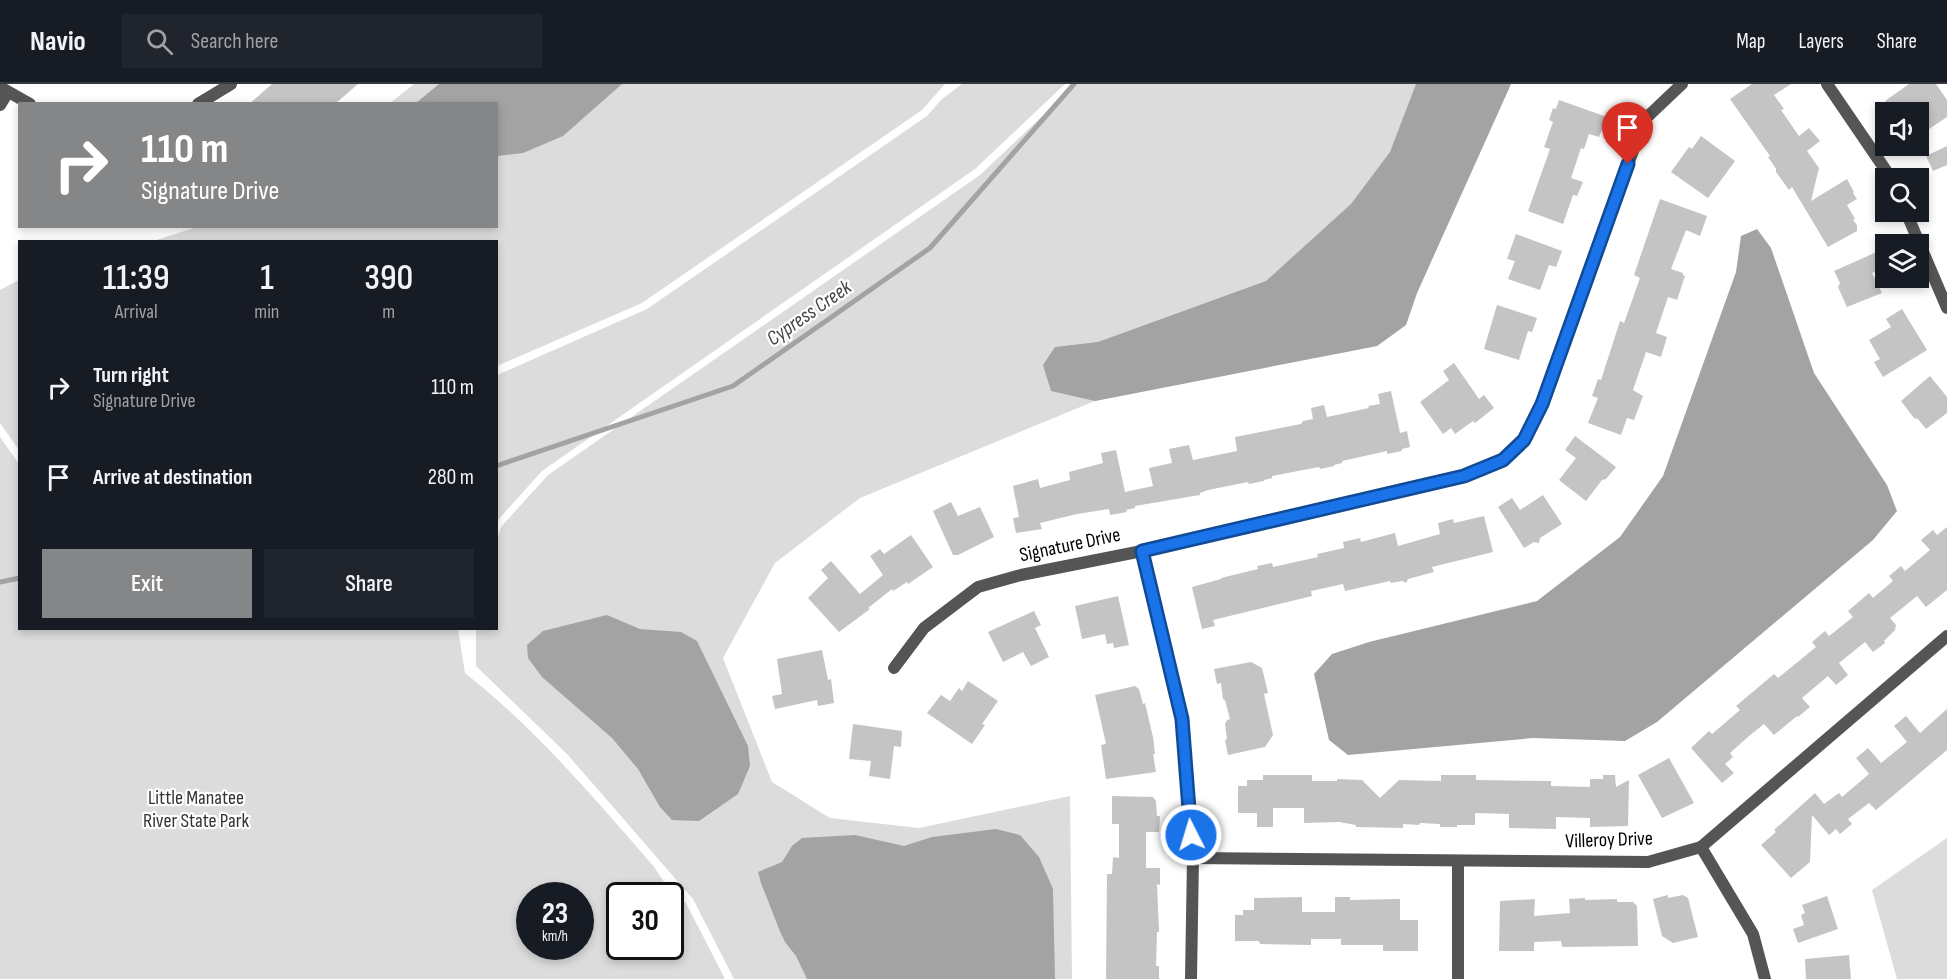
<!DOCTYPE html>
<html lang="en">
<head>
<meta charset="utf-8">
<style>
	body { margin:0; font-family:"Sofia Sans Condensed",sans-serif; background:#20242c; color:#f1f3f6; height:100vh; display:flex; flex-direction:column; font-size:22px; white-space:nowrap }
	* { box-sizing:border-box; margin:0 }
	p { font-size:20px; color:#9ea1a6 }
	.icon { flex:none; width:33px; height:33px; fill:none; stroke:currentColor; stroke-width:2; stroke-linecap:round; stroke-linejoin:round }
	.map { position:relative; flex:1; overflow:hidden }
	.side { position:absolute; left:18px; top:156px; width:480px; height:390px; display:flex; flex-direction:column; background:#171b24; border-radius:0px; box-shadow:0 3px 9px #0003 }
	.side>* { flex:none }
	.banner { position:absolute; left:18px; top:18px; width:480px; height:126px; border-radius:0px; box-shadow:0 3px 9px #0003; background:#858687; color:#fff; overflow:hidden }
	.controls { position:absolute; left:1875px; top:18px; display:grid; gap:12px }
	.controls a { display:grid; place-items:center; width:54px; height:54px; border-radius:0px; background:#171b24; box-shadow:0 3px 9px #0003; font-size:30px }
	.speed { position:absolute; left:516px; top:798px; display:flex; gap:12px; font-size:30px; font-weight:700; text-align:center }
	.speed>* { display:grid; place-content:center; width:78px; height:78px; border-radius:50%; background:#171b24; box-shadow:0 3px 9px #0003; line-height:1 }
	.speed small { font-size:15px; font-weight:400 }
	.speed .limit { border:3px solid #111; border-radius:9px; background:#fff; color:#111 }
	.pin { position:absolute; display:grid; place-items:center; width:51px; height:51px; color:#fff; margin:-62px -26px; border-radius:50% 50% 50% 0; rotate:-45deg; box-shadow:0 0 6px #0007 }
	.pin .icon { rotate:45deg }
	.me { position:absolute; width:66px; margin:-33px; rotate:355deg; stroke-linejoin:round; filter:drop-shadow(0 0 4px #0008) }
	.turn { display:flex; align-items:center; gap:21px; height:126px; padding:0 24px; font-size:27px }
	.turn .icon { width:78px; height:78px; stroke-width:2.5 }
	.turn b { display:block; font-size:42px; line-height:51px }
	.eta { display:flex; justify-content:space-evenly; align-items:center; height:102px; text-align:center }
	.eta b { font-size:36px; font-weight:600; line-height:42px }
	.action { display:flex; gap:12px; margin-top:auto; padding:12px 24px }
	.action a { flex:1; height:69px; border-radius:0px; background:#858687; color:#fff; font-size:24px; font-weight:600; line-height:69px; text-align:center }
	.action a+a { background:#20242c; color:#f1f3f6 }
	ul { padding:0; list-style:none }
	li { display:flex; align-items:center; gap:18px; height:90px; padding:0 24px }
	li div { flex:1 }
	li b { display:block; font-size:22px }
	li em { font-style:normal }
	header { display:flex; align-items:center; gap:36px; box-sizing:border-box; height:84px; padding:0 30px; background:#171b24; border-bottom:2px solid #363941 }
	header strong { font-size:28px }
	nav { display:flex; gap:33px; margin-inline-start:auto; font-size:21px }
	.search { width:420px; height:54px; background:#20242c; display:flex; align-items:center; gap:15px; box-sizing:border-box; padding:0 21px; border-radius:0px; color:#9ea1a6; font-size:22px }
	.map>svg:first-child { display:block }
	.green { fill:#dcdcdc; fill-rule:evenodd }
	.water { fill:#a3a3a3 }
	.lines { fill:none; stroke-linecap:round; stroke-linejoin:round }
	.stream { stroke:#a3a3a3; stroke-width:5 }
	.building { fill:#c4c4c4 }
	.street { stroke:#555; stroke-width:12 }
	.route-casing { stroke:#114b97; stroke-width:15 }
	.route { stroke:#1a73e8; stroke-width:10 }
	.labels { text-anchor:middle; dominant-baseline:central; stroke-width:4.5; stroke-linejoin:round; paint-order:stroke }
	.street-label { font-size:20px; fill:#000; stroke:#fff }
	.park-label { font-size:20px; fill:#333; stroke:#fff }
	.water-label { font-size:21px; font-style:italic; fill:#444; stroke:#fff }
</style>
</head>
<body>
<header>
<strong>Navio</strong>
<div class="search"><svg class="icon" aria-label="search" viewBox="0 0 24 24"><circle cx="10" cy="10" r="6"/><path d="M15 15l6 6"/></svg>Search here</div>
<nav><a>Map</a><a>Layers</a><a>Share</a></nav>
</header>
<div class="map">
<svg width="1947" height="895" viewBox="0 0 1947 895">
	<rect width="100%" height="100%" fill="#fff"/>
	<g class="green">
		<path d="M 414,0 L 945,0 L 922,26 L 642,219 L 497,282 L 496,158 L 150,158 L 200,142 L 496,142 L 496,20 L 390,19 Z"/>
		<path d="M 962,0 L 1065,0 L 975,85 L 542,387 L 497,437 L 497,291 L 647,225 L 927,32 L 942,15 Z"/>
		<path d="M 1076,0 L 1511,0 L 1417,209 L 1406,241 L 1377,262 L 1095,317 L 860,414 L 775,479 L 723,574 L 772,698 L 830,734 L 919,744 L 1070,712 L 1072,895 L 734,895 L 693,815 L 567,670 L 476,582 L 476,545 L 496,544 L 496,459 L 501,443 L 548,391 L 980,91 Z"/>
		<path d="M 19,196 L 19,366 L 0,339 L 0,206 Z"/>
		<path d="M 0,353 L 19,380 L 20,544 L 458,545 L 465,589 C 538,647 594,714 655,784 L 666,801 L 686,819 L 725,895 L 0,895 ZM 530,812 L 580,812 L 580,862 L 530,862 ZM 620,812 L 670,812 L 670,862 L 620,862 Z"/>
		<path d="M 1947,754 L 1947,895 L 1897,895 L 1872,806 Z"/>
	</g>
	<g class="water">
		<path d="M 439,0 L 622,0 L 563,52 L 523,69 L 497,72 L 496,20 L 416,19 Z"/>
		<path d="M 1416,0 L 1511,0 L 1417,209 L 1406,241 L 1377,262 L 1095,317 L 1051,307 L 1043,281 L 1055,263 L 1098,258 L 1266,197 L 1351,120 L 1390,68 Z"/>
		<path d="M 1757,145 L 1771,164 L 1814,289 L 1887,401 L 1897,427 L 1873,456 L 1657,638 L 1625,657 L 1533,654 L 1348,671 L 1329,656 L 1314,590 L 1332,570 L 1369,558 L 1537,517 L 1620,453 L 1663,392 L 1736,188 L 1741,152 Z"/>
		<path d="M 607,531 L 640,545 L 681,548 L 697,557 L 748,662 L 750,682 L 738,710 L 699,737 L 672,736 L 660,723 L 638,685 L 612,654 L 542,593 L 528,574 L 527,561 L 543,547 Z"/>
		<path d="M 996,745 L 1020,751 L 1039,773 L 1053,805 L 1055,895 L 807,895 L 796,872 L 785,858 L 779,845 L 761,799 L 758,788 L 782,778 L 792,762 L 802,754 L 855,751 L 904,762 L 932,753 Z"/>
	</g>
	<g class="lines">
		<g class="stream">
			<path d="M 496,382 L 733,302 L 930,164 L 1074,0"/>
			<path d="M 0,498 L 20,494"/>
		</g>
	</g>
	<g class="building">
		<path d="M 272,0 L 358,0 L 335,20 L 249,20 Z"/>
		<path d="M 1752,0 L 1791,0 L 1774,11 L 1784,25 L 1781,26 L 1799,52 L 1809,44 L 1820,57 L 1807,67 L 1819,84 L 1811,117 L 1847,95 L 1854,108 L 1853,109 L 1857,115 L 1847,121 L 1855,135 L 1853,136 L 1857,141 L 1857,147 L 1828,163 L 1792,103 L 1789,106 L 1776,88 L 1776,85 L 1768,73 L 1770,72 L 1730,15 Z"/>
		<path d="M 1909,0 L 1936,0 L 1947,16 L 1947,33 L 1926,47 L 1918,37 L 1918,28 L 1894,28 L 1885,17 Z"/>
		<path d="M 1559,16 L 1607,33 L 1599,53 L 1589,50 L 1584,65 L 1581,64 L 1571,94 L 1583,98 L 1577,112 L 1573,111 L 1563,140 L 1528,127 L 1550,65 L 1544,63 L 1553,38 L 1549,36 L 1553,24 L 1556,25 Z"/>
		<path d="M 1701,52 L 1735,77 L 1708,114 L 1671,88 L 1689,63 L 1692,65 Z"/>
		<path d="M 1947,62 L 1947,81 L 1933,87 L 1926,72 Z"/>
		<path d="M 1660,115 L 1707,132 L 1700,152 L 1686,146 L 1671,185 L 1683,189 L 1683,191 L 1685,192 L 1677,216 L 1668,213 L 1656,249 L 1667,253 L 1661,273 L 1646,268 L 1633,306 L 1643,312 L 1634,336 L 1627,334 L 1621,351 L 1588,339 L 1598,314 L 1592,312 L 1598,295 L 1601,296 L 1620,237 L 1624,239 L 1640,194 L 1634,191 Z"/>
		<path d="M 1516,150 L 1562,167 L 1556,183 L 1549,181 L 1540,206 L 1508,195 L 1515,177 L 1507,175 Z"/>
		<path d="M 1879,167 L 1886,179 L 1886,183 L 1872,189 L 1882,209 L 1847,223 L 1838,203 L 1840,199 L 1834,187 Z"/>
		<path d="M 1497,221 L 1537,234 L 1532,248 L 1528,247 L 1519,276 L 1484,265 Z"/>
		<path d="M 1902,225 L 1927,266 L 1883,293 L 1874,278 L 1880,275 L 1869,256 L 1891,243 L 1886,235 Z"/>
		<path d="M 1454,279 L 1479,315 L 1484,311 L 1494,324 L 1475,339 L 1473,337 L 1455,350 L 1451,344 L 1443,350 L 1420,318 L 1449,296 L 1443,287 Z"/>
		<path d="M 1930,292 L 1947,313 L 1947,329 L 1926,345 L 1918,335 L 1914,334 L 1901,317 Z"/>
		<path d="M 1391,307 L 1400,349 L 1407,347 L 1410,363 L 1402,365 L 1402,367 L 1387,370 L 1387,367 L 1342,377 L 1342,379 L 1334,381 L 1334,382 L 1320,385 L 1319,383 L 1272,392 L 1272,394 L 1264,396 L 1264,397 L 1249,400 L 1248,398 L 1208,406 L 1200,409 L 1200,411 L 1135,422 L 1135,424 L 1126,426 L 1127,428 L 1110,431 L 1109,425 L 1077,430 L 1040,439 L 1042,445 L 1016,449 L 1013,434 L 1019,433 L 1013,402 L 1038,395 L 1040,404 L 1070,396 L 1069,388 L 1103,379 L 1101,369 L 1116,366 L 1125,408 L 1153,402 L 1149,384 L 1172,379 L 1169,365 L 1189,361 L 1193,376 L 1237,367 L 1235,353 L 1301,340 L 1303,337 L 1313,335 L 1311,324 L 1324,321 L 1327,333 L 1369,324 L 1368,322 L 1380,320 L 1378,310 Z"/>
		<path d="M 1575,352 L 1616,383 L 1606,395 L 1602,396 L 1586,417 L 1559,396 L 1576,374 L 1565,366 Z"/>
		<path d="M 1543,411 L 1562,440 L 1540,454 L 1539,459 L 1534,458 L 1524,464 L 1498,423 L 1512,414 L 1520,426 Z"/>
		<path d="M 951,418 L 958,432 L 980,423 L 994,453 L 958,471 L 953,471 L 933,427 Z"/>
		<path d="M 1484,432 L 1493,468 L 1432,483 L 1434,488 L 1408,495 L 1406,499 L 1402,497 L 1391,499 L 1390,497 L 1345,507 L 1343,500 L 1311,507 L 1312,512 L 1213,536 L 1215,542 L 1202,545 L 1192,503 L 1221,495 L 1221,494 L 1258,485 L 1257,482 L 1272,479 L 1273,483 L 1318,473 L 1317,470 L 1344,464 L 1343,458 L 1360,454 L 1361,458 L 1395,449 L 1398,462 L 1440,450 L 1438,439 L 1453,435 L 1454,439 Z"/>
		<path d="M 1947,443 L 1947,506 L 1926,523 L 1917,512 L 1890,534 L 1896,541 L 1895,546 L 1884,557 L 1885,559 L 1873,568 L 1865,558 L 1839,579 L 1848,591 L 1836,601 L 1828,592 L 1802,614 L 1810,623 L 1798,633 L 1797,632 L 1774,651 L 1764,640 L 1749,652 L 1730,669 L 1733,673 L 1725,680 L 1734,689 L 1722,699 L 1691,664 L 1709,647 L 1712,650 L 1740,626 L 1736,622 L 1774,590 L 1778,594 L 1816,563 L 1812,558 L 1825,547 L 1829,552 L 1853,533 L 1848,527 L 1869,509 L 1873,514 L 1893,497 L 1889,492 L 1901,482 L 1905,487 L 1930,466 L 1921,456 L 1933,446 L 1937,451 Z"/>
		<path d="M 911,451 L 933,483 L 908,500 L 907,498 L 893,507 L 892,505 L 868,524 L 870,525 L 839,548 L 808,514 L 828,494 L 821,486 L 831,477 L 860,510 L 883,491 L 870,472 L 880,465 L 884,470 Z"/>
		<path d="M 1118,512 L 1129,561 L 1114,564 L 1113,559 L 1107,560 L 1105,550 L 1082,555 L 1075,522 Z"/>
		<path d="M 1034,527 L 1041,541 L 1035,544 L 1049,573 L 1031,582 L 1023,568 L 1003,578 L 988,548 Z"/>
		<path d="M 822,566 L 828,596 L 831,595 L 834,619 L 818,622 L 817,616 L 775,625 L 772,612 L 782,610 L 777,575 Z"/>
		<path d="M 1251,578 L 1262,584 L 1268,609 L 1264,610 L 1273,651 L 1265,663 L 1228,671 L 1225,656 L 1227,655 L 1225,640 L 1227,636 L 1230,635 L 1225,616 L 1223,615 L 1221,599 L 1217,600 L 1214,585 Z"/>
		<path d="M 968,597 L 998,617 L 982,640 L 985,641 L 972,660 L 927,629 L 941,611 L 950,617 L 959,604 L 962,607 Z"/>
		<path d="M 1135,602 L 1139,605 L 1143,620 L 1145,619 L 1153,653 L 1155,670 L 1153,670 L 1156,688 L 1106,695 L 1101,661 L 1106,660 L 1095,611 Z"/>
		<path d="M 1947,625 L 1947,666 L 1876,726 L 1869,719 L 1848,735 L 1852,740 L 1840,750 L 1836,745 L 1829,751 L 1812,731 L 1810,778 L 1791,794 L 1761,761 L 1776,748 L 1774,746 L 1815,709 L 1824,720 L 1839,709 L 1842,713 L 1869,690 L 1856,674 L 1868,664 L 1881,679 L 1907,658 L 1894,642 L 1906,632 L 1920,649 Z"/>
		<path d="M 853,640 L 902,647 L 901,663 L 894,662 L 890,695 L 869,692 L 871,677 L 849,675 Z"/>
		<path d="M 1669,674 L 1694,719 L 1662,734 L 1638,691 Z"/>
		<path d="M 1263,691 L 1312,691 L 1312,697 L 1337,697 L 1337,695 L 1362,696 L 1380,714 L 1399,696 L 1441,697 L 1441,691 L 1476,691 L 1476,696 L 1551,697 L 1551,702 L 1590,703 L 1590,695 L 1603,695 L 1603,691 L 1615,691 L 1616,703 L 1629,696 L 1628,742 L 1590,743 L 1590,734 L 1556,733 L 1556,745 L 1509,744 L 1509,730 L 1475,729 L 1475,741 L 1457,741 L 1457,743 L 1440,743 L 1440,740 L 1420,739 L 1419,741 L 1403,740 L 1403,744 L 1356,743 L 1356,741 L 1339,738 L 1304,739 L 1304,724 L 1273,724 L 1273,743 L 1257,743 L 1257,729 L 1238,729 L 1238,702 L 1247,702 L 1247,696 L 1263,696 Z"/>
		<path d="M 1112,712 L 1153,713 L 1156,717 L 1157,732 L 1160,732 L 1159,748 L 1146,748 L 1146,784 L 1160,784 L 1160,801 L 1157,800 L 1159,848 L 1157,848 L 1156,882 L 1159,882 L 1159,895 L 1106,895 L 1107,790 L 1112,790 L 1113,773 L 1119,774 L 1119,740 L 1112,740 Z"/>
		<path d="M 1668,811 L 1668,814 L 1683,811 L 1688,814 L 1698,853 L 1673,859 L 1662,852 L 1653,815 Z"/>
		<path d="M 1827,812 L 1838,845 L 1798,859 L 1793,845 L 1804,841 L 1801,831 L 1805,829 L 1802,821 Z"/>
		<path d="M 1302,813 L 1302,828 L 1335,828 L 1335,813 L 1350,813 L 1350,816 L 1400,815 L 1400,836 L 1418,836 L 1418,867 L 1383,867 L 1383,861 L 1341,861 L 1341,855 L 1311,855 L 1311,861 L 1260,860 L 1259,857 L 1235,857 L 1235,831 L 1243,831 L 1243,826 L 1254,826 L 1254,814 Z"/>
		<path d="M 1585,814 L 1585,816 L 1617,815 L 1617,818 L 1633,818 L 1637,822 L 1638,862 L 1562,863 L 1561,857 L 1534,858 L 1534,867 L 1499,867 L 1500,817 L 1535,815 L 1534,832 L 1570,829 L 1569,815 Z"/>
		<path d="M 1849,871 L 1851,895 L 1806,895 L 1805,875 Z"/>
	</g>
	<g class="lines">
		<g class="street">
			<path d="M 1827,0 L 1891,94"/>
			<path d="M 0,3 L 30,20"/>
			<path d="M 198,20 L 231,0"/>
			<path d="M 0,21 L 8,8"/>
			<path d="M 1906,128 L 1947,224"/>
			<path d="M 1142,467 L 1182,635 L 1193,774 L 1191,895"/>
			<path d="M 894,584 L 924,544 L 978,503 L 1021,491 L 1142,467 L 1464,392 L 1503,376 L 1525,356 L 1542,320 L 1644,36 L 1682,0"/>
			<path d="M 1701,763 L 1753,850 L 1765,895"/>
			<path d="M 1193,774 L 1648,778 L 1701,763 L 1947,552"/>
			<path d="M 1458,895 L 1458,777"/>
		</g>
	</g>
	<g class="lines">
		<g class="route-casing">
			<path id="route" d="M 1191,751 L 1182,635 L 1142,467 L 1464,392 L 1503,376 L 1524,356 L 1542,320 L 1628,80"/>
		</g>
		<use href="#route" class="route"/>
	</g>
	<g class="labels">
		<g class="street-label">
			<text transform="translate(1070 461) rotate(-12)">Signature Drive</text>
			<text transform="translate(1609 756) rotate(-2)">Villeroy Drive</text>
		</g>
		<g class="park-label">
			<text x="196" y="714">Little Manatee<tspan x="196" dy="23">River State Park</tspan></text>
		</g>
		<g class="water-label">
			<text transform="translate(809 229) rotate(-35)">Cypress Creek</text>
		</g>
	</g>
</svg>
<div class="controls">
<a><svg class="icon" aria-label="sound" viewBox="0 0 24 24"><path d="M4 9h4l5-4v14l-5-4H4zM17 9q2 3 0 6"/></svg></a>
<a><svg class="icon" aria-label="search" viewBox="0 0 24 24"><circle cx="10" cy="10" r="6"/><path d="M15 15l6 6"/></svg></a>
<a><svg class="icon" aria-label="layers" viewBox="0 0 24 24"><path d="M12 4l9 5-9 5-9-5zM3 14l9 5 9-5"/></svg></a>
</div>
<div class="speed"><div>23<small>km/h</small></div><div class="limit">30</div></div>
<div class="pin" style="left:1628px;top:80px;background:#d93025"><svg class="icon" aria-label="arrive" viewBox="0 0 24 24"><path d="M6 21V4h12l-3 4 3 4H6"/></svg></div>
<svg class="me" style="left:1191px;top:751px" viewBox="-20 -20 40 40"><circle r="17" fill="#1a73e8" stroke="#fff" stroke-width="3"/><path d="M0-11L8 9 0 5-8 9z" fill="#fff"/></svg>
<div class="banner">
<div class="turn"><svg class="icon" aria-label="right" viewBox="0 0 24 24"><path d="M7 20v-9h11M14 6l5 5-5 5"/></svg><div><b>110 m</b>Signature Drive</div></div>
</div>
<section class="side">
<div class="eta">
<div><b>11:39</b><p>Arrival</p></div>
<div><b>1</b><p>min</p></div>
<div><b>390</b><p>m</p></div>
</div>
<ul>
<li><svg class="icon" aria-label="right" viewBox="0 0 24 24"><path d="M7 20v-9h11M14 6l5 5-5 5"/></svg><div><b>Turn right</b><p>Signature Drive</p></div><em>110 m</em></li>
<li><svg class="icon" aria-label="arrive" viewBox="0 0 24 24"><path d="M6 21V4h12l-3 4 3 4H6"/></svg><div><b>Arrive at destination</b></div><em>280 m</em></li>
</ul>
<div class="action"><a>Exit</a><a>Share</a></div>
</section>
</div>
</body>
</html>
